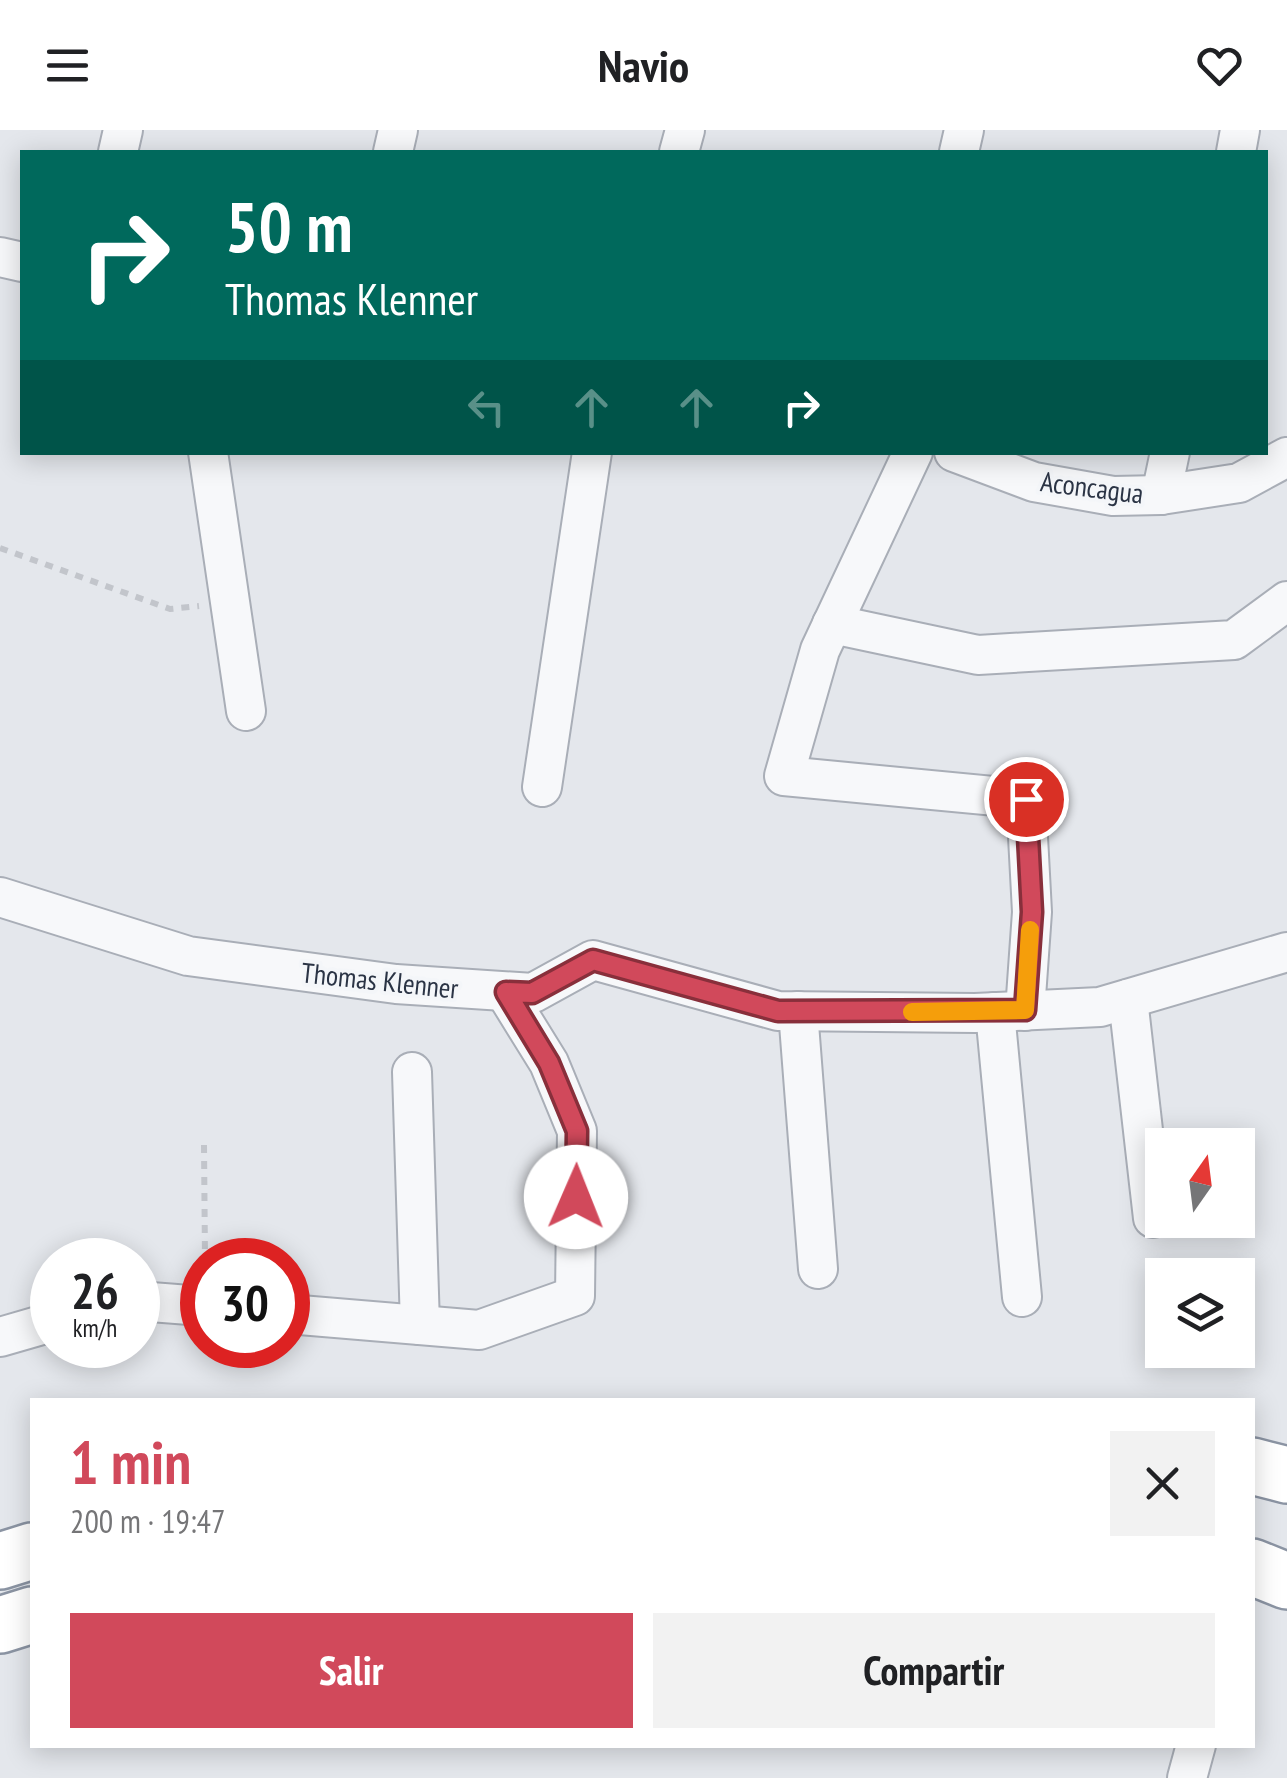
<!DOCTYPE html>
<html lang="es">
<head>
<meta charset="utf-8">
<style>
	body { margin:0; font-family:"PT Sans Narrow",sans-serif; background:#f2f2f2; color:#202124; height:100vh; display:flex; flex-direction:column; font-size:38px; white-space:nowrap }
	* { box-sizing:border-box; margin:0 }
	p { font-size:32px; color:#757577 }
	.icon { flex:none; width:55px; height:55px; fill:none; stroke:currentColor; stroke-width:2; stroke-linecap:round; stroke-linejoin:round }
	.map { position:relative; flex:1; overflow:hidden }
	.side { position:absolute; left:30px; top:1268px; width:1225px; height:350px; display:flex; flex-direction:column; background:#fff; border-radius:0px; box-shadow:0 5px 25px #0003 }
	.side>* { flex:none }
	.hud { position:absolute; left:20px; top:20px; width:1248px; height:305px; border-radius:0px; box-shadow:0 5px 25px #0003; background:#00695c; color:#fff; overflow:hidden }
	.needle { width:65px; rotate:14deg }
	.tools { position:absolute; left:1145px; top:998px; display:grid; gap:20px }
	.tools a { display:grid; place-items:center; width:110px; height:110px; border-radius:0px; background:#fff; box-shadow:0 5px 25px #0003; font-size:50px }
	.speed { position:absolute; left:30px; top:1108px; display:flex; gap:20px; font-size:50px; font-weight:700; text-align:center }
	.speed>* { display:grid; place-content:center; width:130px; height:130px; border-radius:50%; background:#fff; box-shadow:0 5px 25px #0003; line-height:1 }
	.speed small { font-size:25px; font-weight:400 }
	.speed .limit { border:15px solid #d22; background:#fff; color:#111 }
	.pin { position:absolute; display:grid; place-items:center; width:85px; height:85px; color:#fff; margin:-42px; border:5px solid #fff; border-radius:50%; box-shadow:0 2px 10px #0007 }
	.me { position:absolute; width:110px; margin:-55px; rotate:1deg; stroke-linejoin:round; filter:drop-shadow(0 0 8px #0008) }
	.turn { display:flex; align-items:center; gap:35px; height:210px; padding:0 40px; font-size:45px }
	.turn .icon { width:130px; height:130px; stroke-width:2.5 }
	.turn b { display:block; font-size:70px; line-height:85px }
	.lanes { display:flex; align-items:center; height:95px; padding:0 40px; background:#0003; justify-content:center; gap:50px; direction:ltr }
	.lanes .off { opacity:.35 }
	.round { display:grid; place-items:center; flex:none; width:105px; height:105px; border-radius:0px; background:#f2f2f2 }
	.summary { display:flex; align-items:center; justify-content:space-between; height:170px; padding:0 40px }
	h1 { font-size:60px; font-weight:600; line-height:75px; color:#d1495b }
	.button { display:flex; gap:20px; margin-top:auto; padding:20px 40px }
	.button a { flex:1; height:115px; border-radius:0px; background:#d1495b; color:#fff; font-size:40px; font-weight:600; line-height:115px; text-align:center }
	.button a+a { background:#f2f2f2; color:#202124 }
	header { display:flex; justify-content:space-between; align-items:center; height:130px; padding:0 40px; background:#fff; font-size:45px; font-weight:600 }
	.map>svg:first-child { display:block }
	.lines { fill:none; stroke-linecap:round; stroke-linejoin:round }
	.street-casing { stroke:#a9aeb7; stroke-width:42 }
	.highway-casing { stroke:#8b94a3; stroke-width:60 }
	.path { stroke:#c2c5cb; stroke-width:6; stroke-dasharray:8 8; stroke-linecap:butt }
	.street { stroke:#f7f8fa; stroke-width:38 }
	.highway { stroke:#fff; stroke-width:55 }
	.route-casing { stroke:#882f3b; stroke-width:25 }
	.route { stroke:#d1495b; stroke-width:18 }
	.slow { stroke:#f59e0b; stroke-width:18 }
	.labels { text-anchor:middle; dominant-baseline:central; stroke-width:8; stroke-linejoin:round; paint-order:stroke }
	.street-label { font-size:28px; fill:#2b3445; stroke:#f4f6f9 }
</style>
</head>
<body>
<header><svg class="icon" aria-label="menu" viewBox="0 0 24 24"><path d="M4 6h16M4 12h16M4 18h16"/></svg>Navio<svg class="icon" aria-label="heart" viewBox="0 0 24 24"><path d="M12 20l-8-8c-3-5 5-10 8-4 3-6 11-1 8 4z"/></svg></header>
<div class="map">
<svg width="1287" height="1648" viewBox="0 0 1287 1648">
	<rect width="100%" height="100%" fill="#e4e7ec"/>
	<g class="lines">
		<g class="street-casing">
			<g id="street">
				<path d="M 118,22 L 123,0"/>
				<path d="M 393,22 L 398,0"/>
				<path d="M 679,22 L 685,0"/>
				<path d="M 959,22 L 964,0"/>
				<path d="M 1236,22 L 1240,0"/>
				<path d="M 0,127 L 22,132"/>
				<path d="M 208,322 L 246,581"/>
				<path d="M 913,322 L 820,520 L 784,646 L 1026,669 L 1032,782 L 1025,881"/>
				<path d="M 954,322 L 1034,352 L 1113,366 L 1161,365 L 1239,353 L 1287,327"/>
				<path d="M 1161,365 L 1170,322"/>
				<path d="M 832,494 L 978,525 L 1234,510 L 1287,471"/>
				<path d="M 542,657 L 592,322"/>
				<path d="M 0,767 L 188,826 L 396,854 L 533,863 L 593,830 L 778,881 L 975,883 L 1100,877 L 1287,822"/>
				<path d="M 1128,869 L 1153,1088"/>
				<path d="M 798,881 L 818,1139"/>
				<path d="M 995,882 L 1022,1167"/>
				<path d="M 412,942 L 420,1195"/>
				<path d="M 138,1171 L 202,1176"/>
				<path d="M 288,1184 L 479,1200 L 575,1166 L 577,1001 L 549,933 L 505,862"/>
				<path d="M 0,1207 L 52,1192"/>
				<path d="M 1187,1648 L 1196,1615"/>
			</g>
		</g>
		<g class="highway-casing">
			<g id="highway">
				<path d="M 1252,1336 L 1287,1345"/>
				<path d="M 0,1431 L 32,1421"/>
				<path d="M 1252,1437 L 1287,1451"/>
				<path d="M 0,1495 L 32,1485"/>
			</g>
		</g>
		<g class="path">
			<path d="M 0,418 L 170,479 L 199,476"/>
			<path d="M 204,1015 L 205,1130"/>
		</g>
		<use href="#street" class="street"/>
		<use href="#highway" class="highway"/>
	</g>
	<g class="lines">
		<g class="route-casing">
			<path id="route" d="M 576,1067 L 577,1001 L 549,933 L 506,862 L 532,863 L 593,830 L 778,881 L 1025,880 L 1032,782 L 1026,669"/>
		</g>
		<use href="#route" class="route"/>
		<path class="slow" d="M 912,882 L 1025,880 L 1030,800"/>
	</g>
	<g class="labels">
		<g class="street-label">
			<text transform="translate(1092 357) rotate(7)">Aconcagua</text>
			<text transform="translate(380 850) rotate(6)">Thomas Klenner</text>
		</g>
	</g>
</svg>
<div class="tools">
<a><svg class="needle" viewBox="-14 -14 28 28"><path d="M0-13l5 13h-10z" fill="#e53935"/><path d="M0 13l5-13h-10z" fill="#757577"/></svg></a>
<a><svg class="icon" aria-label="layers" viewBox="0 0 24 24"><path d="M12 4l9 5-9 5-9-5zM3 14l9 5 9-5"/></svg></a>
</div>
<div class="speed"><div>26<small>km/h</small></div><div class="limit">30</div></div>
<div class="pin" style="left:1026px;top:669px;background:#d93025"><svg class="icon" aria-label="arrive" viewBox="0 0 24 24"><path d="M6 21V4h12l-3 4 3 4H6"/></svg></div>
<svg class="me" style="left:576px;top:1067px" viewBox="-20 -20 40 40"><circle r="19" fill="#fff"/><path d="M0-13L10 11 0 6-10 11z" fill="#d1495b"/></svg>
<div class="hud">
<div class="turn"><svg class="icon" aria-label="right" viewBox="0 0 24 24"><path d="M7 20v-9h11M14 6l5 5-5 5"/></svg><div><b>50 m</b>Thomas Klenner</div></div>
<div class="lanes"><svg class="icon off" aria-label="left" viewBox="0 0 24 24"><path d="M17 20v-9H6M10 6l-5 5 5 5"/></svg><svg class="icon off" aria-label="ahead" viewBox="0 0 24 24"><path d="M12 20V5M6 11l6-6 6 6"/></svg><svg class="icon off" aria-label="ahead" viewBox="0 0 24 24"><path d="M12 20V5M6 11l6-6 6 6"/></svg><svg class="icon" aria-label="right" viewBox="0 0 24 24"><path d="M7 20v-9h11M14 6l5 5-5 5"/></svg></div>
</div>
<section class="side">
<div class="summary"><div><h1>1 min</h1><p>200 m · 19:47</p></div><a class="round"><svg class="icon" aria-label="close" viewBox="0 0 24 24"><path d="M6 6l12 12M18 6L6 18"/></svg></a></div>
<div class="button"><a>Salir</a><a>Compartir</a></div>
</section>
</div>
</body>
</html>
